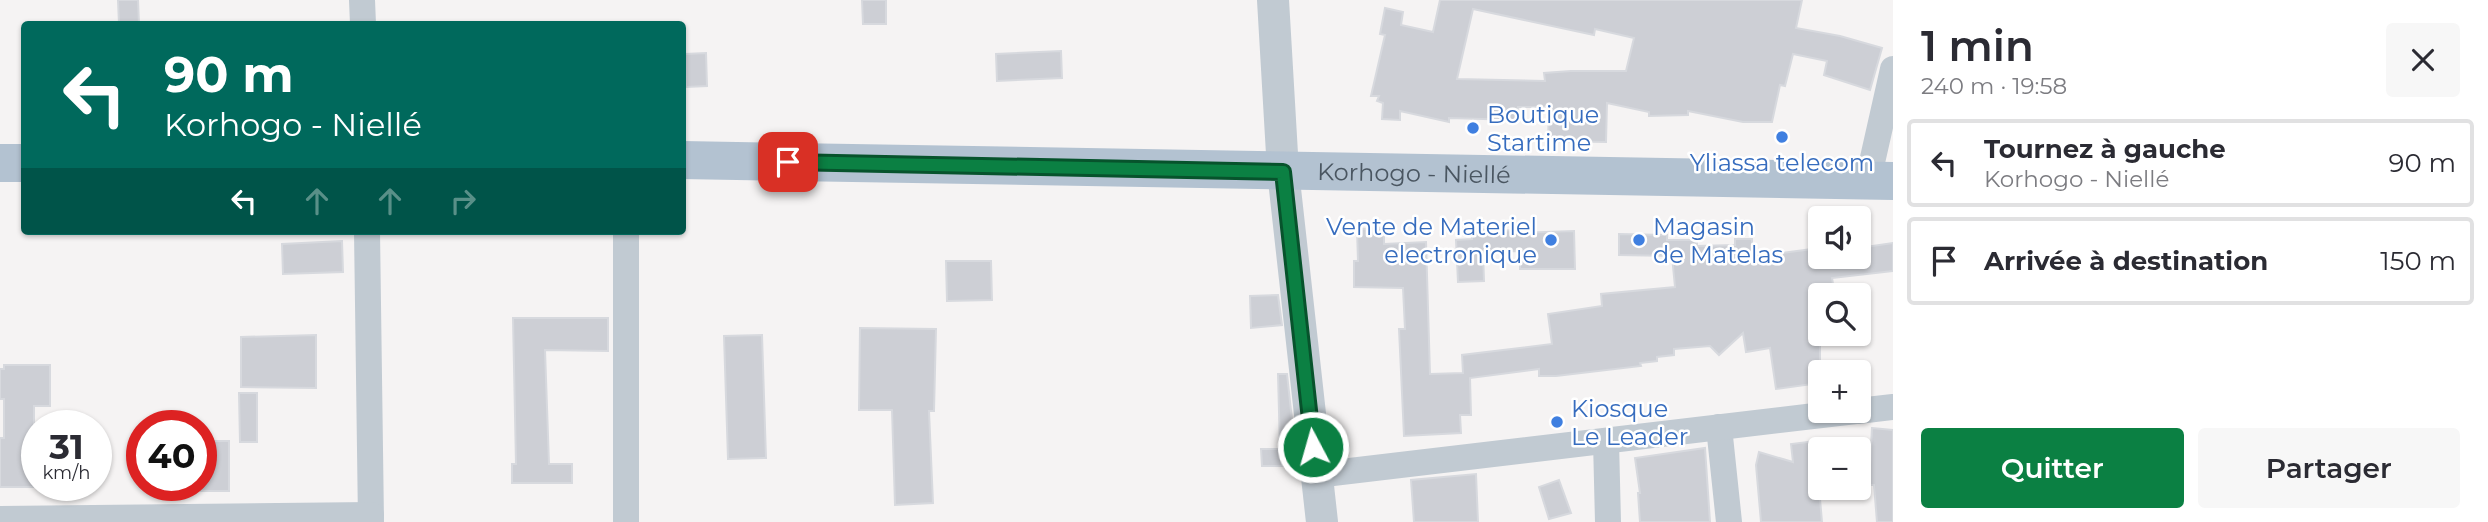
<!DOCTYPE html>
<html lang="fr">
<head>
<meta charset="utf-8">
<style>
	body { margin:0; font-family:Montserrat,sans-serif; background:#f7f7f7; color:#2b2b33; height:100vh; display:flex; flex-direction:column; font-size:26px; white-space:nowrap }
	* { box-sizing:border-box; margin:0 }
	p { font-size:23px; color:#7c7c81 }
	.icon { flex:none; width:38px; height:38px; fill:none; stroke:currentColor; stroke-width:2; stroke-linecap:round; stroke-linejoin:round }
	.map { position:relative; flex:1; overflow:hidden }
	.panel { display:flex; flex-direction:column; background:#fff; width:595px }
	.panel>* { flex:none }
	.top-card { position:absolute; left:21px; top:21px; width:665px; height:214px; border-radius:7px; box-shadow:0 2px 5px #0004; background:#00695c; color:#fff; overflow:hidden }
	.tools { position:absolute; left:1808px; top:206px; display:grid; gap:14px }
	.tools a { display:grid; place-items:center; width:63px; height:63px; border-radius:7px; background:#fff; box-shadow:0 2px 5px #0004; font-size:35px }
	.speed { position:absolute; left:21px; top:410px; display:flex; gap:14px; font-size:35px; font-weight:700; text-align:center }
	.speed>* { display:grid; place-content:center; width:91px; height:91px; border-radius:50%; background:#fff; box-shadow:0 2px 5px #0004; line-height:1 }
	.speed small { font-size:18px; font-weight:400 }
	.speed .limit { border:10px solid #d22; background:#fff; color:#111 }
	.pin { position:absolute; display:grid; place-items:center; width:60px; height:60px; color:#fff; margin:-30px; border-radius:14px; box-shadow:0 4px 10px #0006 }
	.me { position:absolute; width:77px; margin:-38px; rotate:354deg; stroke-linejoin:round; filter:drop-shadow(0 0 5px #0008) }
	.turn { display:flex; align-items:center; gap:24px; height:147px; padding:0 28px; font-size:32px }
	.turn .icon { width:91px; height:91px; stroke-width:2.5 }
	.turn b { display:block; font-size:49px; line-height:60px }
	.lanes { display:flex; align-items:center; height:66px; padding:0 28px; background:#0003; justify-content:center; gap:35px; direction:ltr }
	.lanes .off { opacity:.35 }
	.round { display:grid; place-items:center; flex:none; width:74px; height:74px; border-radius:7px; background:#f7f7f7 }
	.headline { display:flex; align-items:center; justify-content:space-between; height:119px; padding:0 28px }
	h1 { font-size:42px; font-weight:600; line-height:52px }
	.action { display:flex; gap:14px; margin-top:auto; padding:14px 28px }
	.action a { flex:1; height:80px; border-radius:7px; background:#0b8043; color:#fff; font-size:28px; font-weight:600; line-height:80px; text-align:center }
	.action a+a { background:#f7f7f7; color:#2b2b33 }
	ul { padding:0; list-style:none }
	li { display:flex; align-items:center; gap:21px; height:88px; margin:0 14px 10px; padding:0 14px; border:4px solid #e1e1e2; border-radius:7px }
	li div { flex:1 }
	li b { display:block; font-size:26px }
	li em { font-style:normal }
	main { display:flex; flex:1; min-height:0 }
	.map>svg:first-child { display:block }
	.building { fill:#cdcfd5; stroke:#d7d9de; stroke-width:2; fill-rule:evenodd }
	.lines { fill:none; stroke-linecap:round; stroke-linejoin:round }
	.minor { stroke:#c1cad2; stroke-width:26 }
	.tertiary { stroke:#c1cad2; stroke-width:32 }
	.primary { stroke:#b3c2d1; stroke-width:38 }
	.route-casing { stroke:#07532c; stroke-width:18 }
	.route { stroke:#0b8043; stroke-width:12 }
	.shop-dot { fill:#3f7fe0; stroke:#fff; stroke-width:2.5 }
	.labels { text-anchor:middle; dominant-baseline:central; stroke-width:5; stroke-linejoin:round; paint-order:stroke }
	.shop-label { font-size:24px; fill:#366cbe; stroke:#fff; text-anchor:start }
	.street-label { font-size:24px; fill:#4a5661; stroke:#fff }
</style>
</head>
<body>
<main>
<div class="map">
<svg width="1893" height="522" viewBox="0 0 1893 522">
	<rect width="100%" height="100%" fill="#f5f3f3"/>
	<g class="building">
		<path d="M 118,0 L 138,0 L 139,24 L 119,24 Z"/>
		<path d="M 862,0 L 886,0 L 886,24 L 863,24 Z"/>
		<path d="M 1440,0 L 1802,0 L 1796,28 L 1840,36 L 1882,48 L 1870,90 L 1824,75 L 1827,61 L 1793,54 L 1785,86 L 1780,85 L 1772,122 L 1743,122 L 1688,111 L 1688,115 L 1649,116 L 1649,112 L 1607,103 L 1606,142 L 1548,141 L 1549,107 L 1518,107 L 1516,120 L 1449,118 L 1449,122 L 1400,111 L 1400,120 L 1382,119 L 1383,103 L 1377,101 L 1379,96 L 1371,96 L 1385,35 L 1380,34 L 1385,8 L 1403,12 L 1401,25 L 1433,32 ZM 1473,9 L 1594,35 L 1595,29 L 1634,38 L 1626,71 L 1571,71 L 1544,73 L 1545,81 L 1457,79 Z"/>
		<path d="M 1061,51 L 1062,78 L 997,81 L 996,54 Z"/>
		<path d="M 706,53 L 707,86 L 686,87 L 685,54 Z"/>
		<path d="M 1384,228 L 1384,244 L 1426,242 L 1430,374 L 1463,373 L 1462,355 L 1552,344 L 1548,314 L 1602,306 L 1601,294 L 1675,287 L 1672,256 L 1619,255 L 1619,234 L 1667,235 L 1667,240 L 1697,240 L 1697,246 L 1735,245 L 1735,239 L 1752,239 L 1752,257 L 1820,248 L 1820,257 L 1858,257 L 1858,248 L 1893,243 L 1893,271 L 1832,278 L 1835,296 L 1820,296 L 1820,383 L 1776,389 L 1770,348 L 1746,352 L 1743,333 L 1719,355 L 1710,346 L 1674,349 L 1674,355 L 1657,357 L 1657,361 L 1640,363 L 1641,366 L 1556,376 L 1539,376 L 1539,369 L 1470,378 L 1471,415 L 1460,415 L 1461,433 L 1404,436 L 1399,329 L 1405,329 L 1403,288 L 1354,287 L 1354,261 L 1358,261 L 1357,229 Z"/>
		<path d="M 1498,229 L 1498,231 L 1515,230 L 1515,233 L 1574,231 L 1575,269 L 1520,269 L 1520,251 L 1483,252 L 1484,281 L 1458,282 L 1456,240 L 1472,239 L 1472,230 Z"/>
		<path d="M 342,241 L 343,272 L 283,274 L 282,244 Z"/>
		<path d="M 946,261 L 991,261 L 992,300 L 947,301 Z"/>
		<path d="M 1278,295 L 1282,325 L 1251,328 L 1250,296 Z"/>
		<path d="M 513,318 L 608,318 L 608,351 L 545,350 L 549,464 L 572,464 L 572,483 L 512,483 L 512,464 L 516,464 Z"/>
		<path d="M 860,328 L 936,329 L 934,411 L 929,411 L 933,503 L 895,505 L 892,410 L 859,410 Z"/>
		<path d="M 316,335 L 316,388 L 241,387 L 241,337 Z"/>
		<path d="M 762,335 L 766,458 L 728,459 L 724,336 Z"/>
		<path d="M 4,365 L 50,365 L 50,406 L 34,406 L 34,487 L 0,487 L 0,438 L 4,438 L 4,399 L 0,399 L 0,369 L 4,369 Z"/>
		<path d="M 1278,374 L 1287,374 L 1297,466 L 1262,466 L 1261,449 L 1280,449 Z"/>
		<path d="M 239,393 L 257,393 L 257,442 L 240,442 Z"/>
		<path d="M 1872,428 L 1893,430 L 1893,522 L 1877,522 L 1874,485 L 1869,485 Z"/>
		<rect x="201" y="441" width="28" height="50"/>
		<path d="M 1815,441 L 1822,522 L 1761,522 L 1756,465 L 1759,452 L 1793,462 L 1791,444 Z"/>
		<path d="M 1705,448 L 1710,522 L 1640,522 L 1638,493 L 1640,493 L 1635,458 Z"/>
		<path d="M 1476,474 L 1478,522 L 1414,522 L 1411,480 Z"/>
		<path d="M 1559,480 L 1571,513 L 1549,519 L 1539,487 Z"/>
	</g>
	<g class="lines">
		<g class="minor">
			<path d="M 362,0 L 363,24"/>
			<path d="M 1868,180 L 1893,69"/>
			<path d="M 367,231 L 371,522"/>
			<path d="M 626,231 L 626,522"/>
			<path d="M 1858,411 L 1893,407"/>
			<path d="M 1719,427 L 1729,522"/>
			<path d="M 1606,441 L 1608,522"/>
			<path d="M 1316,475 L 1856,411"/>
			<path d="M 0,519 L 371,515"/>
		</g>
		<path class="tertiary" d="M 1273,0 L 1283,171 L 1322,522"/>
		<g class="primary">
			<path id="s1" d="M 682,160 L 1893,181"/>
			<path d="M 0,163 L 24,163"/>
		</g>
	</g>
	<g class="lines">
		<g class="route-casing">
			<path id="route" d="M 788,162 L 1283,172 L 1313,447"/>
		</g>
		<use href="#route" class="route"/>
	</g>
	<g class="shop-dot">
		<circle cx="1473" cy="128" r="7"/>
		<circle cx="1782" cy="137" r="7"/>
		<circle cx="1551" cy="240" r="7"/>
		<circle cx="1639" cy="240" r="7"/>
		<circle cx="1557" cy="422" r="7"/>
	</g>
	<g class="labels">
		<g class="shop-label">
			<text x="1487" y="114">Boutique<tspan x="1487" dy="28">Startime</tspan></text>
			<text x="1782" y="162" text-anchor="middle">Yliassa telecom</text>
			<text x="1537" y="226" text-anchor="end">Vente de Materiel<tspan x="1537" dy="28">electronique</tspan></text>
			<text x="1653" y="226">Magasin<tspan x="1653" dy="28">de Matelas</tspan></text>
			<text x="1571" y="408">Kiosque<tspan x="1571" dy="28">Le Leader</tspan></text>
		</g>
		<g class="street-label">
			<text stroke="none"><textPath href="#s1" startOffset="732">Korhogo - Niellé</textPath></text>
		</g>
	</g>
</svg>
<div class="tools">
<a><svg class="icon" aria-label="sound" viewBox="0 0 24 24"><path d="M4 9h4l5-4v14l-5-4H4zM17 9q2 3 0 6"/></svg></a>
<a><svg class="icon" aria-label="search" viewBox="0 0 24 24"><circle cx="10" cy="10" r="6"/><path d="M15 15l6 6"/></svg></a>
<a>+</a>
<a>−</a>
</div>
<div class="speed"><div>31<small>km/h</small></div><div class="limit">40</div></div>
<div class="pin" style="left:788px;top:162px;background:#d93025"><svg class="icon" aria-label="arrive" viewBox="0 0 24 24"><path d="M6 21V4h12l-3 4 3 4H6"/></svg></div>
<svg class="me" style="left:1313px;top:447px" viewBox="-20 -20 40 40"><circle r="17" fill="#0b8043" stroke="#fff" stroke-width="3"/><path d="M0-11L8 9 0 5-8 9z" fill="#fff"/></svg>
<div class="top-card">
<div class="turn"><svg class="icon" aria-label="left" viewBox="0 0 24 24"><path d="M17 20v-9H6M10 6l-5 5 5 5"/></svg><div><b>90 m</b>Korhogo - Niellé</div></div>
<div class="lanes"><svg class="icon" aria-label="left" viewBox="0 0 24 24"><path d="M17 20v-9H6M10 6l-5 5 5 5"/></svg><svg class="icon off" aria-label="ahead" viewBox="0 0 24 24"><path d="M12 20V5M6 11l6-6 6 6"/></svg><svg class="icon off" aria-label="ahead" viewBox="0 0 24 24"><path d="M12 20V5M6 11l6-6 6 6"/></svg><svg class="icon off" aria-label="right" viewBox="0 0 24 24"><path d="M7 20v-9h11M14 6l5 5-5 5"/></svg></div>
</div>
</div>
<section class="panel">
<div class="headline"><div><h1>1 min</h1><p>240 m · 19:58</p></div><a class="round"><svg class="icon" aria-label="close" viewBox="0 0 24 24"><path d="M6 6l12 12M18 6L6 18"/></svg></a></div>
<ul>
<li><svg class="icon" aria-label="left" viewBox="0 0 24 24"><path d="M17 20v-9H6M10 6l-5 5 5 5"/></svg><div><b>Tournez à gauche</b><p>Korhogo - Niellé</p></div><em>90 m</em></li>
<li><svg class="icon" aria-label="arrive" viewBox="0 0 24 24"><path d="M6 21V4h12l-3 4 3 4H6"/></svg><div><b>Arrivée à destination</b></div><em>150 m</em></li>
</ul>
<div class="action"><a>Quitter</a><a>Partager</a></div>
</section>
</main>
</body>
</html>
